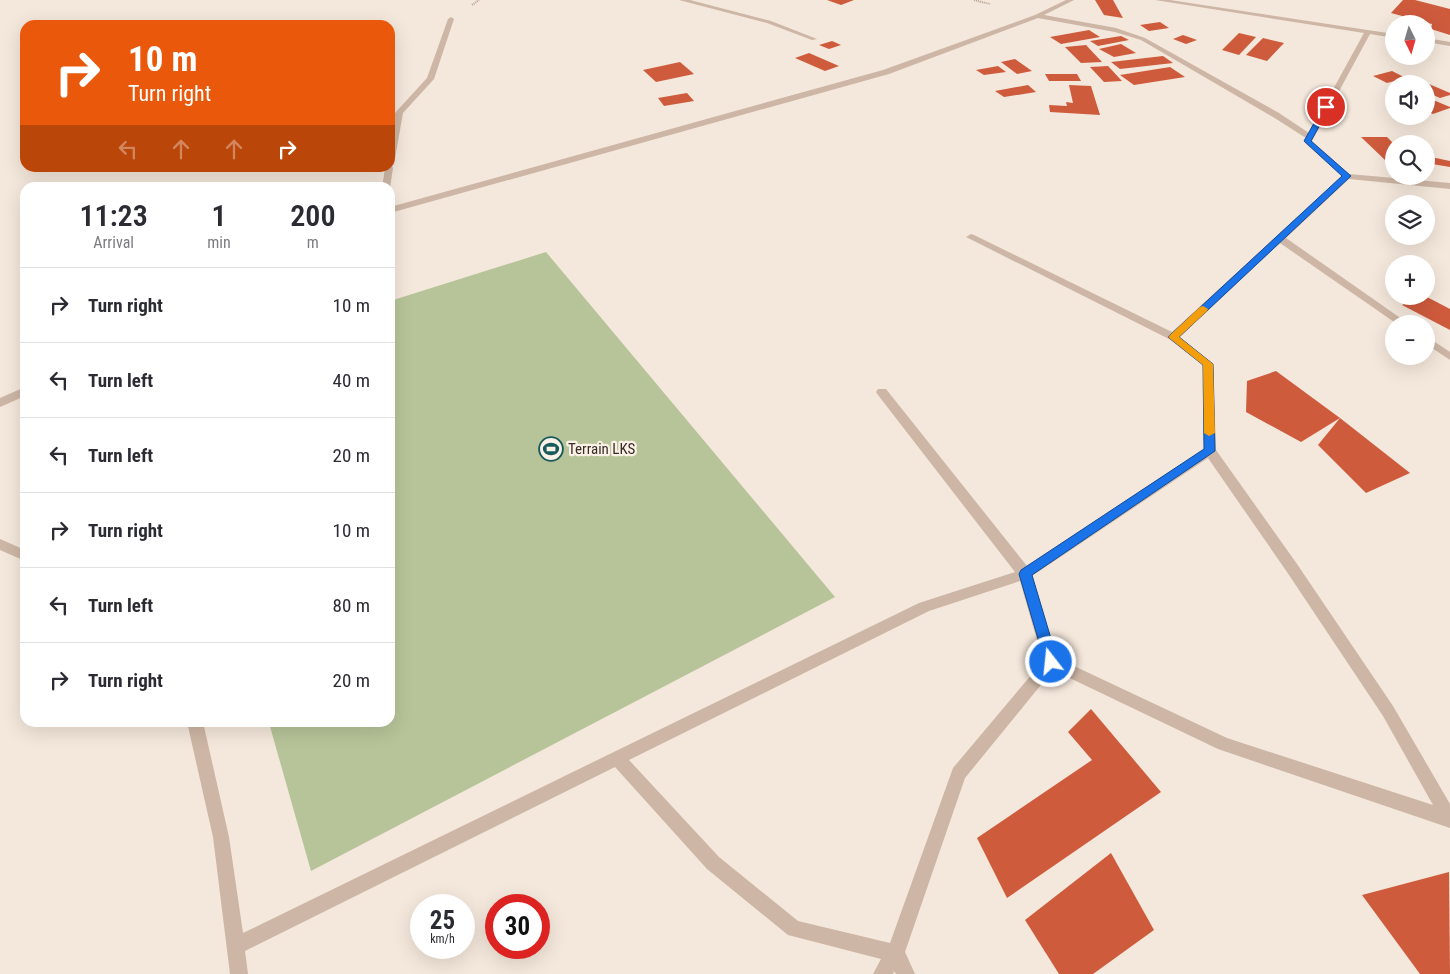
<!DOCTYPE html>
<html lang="en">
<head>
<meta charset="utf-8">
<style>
	body { margin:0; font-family:"Roboto Condensed",sans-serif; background:#f2f2f3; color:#2b2b33; height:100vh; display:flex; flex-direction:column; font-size:19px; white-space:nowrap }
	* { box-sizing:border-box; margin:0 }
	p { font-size:16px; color:#7c7c81 }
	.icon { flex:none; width:28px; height:28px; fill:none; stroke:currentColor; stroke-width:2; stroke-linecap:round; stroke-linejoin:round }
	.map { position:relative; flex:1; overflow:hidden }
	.panel { position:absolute; left:20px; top:182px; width:375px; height:545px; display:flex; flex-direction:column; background:#fff; border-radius:15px; box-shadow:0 5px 20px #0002 }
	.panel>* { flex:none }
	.hud { position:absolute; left:20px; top:20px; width:375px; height:152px; border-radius:15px; box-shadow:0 5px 20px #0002; background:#ea580c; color:#fff; overflow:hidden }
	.needle { width:32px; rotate:175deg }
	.controls { position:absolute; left:1385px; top:15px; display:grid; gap:10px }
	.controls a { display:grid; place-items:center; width:50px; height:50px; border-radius:50%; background:#fff; box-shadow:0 5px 20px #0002; font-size:25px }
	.speed { position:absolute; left:410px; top:894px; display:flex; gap:10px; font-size:25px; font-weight:700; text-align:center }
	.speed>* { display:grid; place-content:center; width:65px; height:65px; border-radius:50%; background:#fff; box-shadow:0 5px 20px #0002; line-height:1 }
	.speed small { font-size:12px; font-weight:400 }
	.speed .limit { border:8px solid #d22; background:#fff; color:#111 }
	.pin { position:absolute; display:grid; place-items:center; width:42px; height:42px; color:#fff; margin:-21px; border:2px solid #fff; border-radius:50%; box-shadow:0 1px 5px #0007 }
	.me { position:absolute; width:55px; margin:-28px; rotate:344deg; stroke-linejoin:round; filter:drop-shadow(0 0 4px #0008) }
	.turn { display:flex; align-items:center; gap:18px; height:105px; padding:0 25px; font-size:22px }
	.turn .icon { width:65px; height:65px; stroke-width:2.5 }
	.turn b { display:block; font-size:35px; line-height:42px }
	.lanes { display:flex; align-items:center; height:48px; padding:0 25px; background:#0003; justify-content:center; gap:25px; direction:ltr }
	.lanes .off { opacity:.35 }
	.eta { display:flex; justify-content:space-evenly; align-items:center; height:85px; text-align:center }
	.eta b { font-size:30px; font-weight:600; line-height:35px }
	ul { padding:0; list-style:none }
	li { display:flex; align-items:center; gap:15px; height:75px; padding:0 25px; border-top:1px solid #e1e1e2 }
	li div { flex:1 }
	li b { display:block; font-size:19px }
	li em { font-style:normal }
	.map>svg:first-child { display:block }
	.green { fill:#b7c499 }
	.building { fill:#cf5b3d }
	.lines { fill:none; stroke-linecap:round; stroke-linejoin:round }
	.path { stroke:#b9a08f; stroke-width:2; stroke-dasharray:1 1; stroke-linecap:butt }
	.street { fill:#cdb6a5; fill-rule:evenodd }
	.route { fill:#1a73e8; stroke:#114b97 }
	.slow { fill:#f59e0b }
	.labels { text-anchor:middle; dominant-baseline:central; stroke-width:4.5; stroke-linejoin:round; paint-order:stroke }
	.poi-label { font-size:15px; fill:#382c27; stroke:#fbf1e7; text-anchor:start }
</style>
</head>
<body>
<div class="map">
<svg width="1450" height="974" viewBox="0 0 1450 974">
	<rect width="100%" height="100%" fill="#f4e7db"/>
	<path class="green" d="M 546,252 L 835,597 L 311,871 L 269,723 L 390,722 L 390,301 Z"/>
	<g class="building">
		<path d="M 827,0 L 854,0 L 841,5 Z"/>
		<path d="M 1095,0 L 1113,0 L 1123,18 L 1104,15 Z"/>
		<path d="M 1403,0 L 1415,0 L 1450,9 L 1450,35 L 1431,29 L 1432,24 L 1391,13 Z"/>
		<path d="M 1160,22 L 1169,28 L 1149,31 L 1140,25 Z"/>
		<path d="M 1089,30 L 1100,37 L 1061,44 L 1050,37 Z"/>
		<path d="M 1239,33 L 1256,37 L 1239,55 L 1222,50 Z"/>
		<path d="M 1183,35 L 1197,40 L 1186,44 L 1173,39 Z"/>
		<path d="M 1121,36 L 1129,40 L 1098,46 L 1090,41 Z"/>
		<path d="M 1263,38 L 1284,43 L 1267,61 L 1246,55 Z"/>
		<path d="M 832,41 L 841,45 L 829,49 L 819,45 Z"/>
		<path d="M 1121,44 L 1136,53 L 1114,57 L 1099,49 Z"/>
		<path d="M 1086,45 L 1102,62 L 1081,63 L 1065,47 Z"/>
		<path d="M 809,53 L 839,66 L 825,71 L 795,58 Z"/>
		<path d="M 1163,56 L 1173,63 L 1120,69 L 1111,62 Z"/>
		<path d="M 1015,59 L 1032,71 L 1017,74 L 1001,62 Z"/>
		<path d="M 680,62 L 694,74 L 656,82 L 643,70 Z"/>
		<path d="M 998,66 L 1006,72 L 984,75 L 976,70 Z"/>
		<path d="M 1108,66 L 1122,81 L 1104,82 L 1090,67 Z"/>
		<path d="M 1170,67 L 1185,77 L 1134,85 L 1120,75 Z"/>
		<path d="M 1392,71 L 1406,78 L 1387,83 L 1373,76 Z"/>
		<path d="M 1045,74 L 1077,74 L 1081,81 L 1049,81 Z"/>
		<path d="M 1415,78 L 1450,93 L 1450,95 L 1440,98 L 1426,92 L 1426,84 L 1408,84 L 1403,82 Z"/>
		<path d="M 1028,85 L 1036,92 L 1004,97 L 995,91 Z"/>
		<path d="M 1069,85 L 1091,86 L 1100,115 L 1050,112 L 1049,105 L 1067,106 L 1066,102 L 1073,103 Z"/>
		<path d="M 687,93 L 694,101 L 664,106 L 658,98 Z"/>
		<path d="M 1426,97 L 1450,107 L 1450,108 L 1433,114 L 1426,111 Z"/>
		<path d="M 1361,137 L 1387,137 L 1394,144 L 1394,160 L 1385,160 Z"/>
		<path d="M 1426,156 L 1450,161 L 1450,167 L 1426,163 Z"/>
		<path d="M 1419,296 L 1425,296 L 1450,309 L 1450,330 L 1402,305 Z"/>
		<path d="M 1276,371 L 1340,418 L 1301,442 L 1246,412 L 1247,381 Z"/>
		<path d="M 1340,418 L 1410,473 L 1366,493 L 1318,445 Z"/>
		<path d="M 1091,709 L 1161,792 L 1007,898 L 977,838 L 1092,760 L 1068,732 Z"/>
		<path d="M 1111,853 L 1154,930 L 1093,974 L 1059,974 L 1025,920 Z"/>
		<path d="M 1449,872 L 1450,974 L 1420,974 L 1362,895 Z"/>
	</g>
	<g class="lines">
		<g class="path">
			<path d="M 974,0 L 990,4"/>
			<path d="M 472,5 L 479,0"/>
		</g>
		<g class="street">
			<path d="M 679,0 L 690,0 L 771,21 L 817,39 L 812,40 L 767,23 Z"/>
			<path d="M 1066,0 L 1074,0 L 1044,15 L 1116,28 L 1145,38 L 1279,113 L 1309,133 L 1364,33 L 1155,0 L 1170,0 L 1394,34 L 1394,38 L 1370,34 L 1312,141 L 1349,174 L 1450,183 L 1450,189 L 1349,179 L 1286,238 L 1409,324 L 1397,324 L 1280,243 L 1180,337 L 1213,364 L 1216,450 L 1297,564 L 1393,706 L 1450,804 L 1450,828 L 1218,749 L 1053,670 L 965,778 L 905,952 L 915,974 L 896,974 L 894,971 L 893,974 L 873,974 L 881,959 L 788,935 L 707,869 L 615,767 L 245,951 L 248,974 L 230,974 L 213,837 L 187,722 L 203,722 L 229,837 L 243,933 L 919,603 L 1015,572 L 878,395 L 876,392 L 878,389 L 886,389 L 1027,566 L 1204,449 L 1203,365 L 1169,339 L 966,237 L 971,234 L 974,235 L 1172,332 L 1342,176 L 1305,143 L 1306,138 L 1273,117 L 1141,40 L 1115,32 L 1038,18 L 889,74 L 390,213 L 390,207 L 883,70 L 1035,15 ZM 1208,458 L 1287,572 L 1383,716 L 1433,805 L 1227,738 L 1057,658 L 1032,576 ZM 1020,581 L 1043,661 L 953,768 L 890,943 L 798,921 L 719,857 L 629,760 L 929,611 Z"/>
			<path d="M 451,17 L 454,19 L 434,79 L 403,113 L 394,164 L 392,166 L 393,168 L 390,188 L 382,188 L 385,168 L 390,168 L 390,141 L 395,113 L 427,78 L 448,19 Z"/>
			<path d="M 1426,38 L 1450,42 L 1450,46 L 1426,42 Z"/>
			<path d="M 1426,336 L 1450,352 L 1450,360 L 1426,344 Z"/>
			<path d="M 25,387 L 25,396 L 0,407 L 0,398 Z"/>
			<path d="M 0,539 L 25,550 L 25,561 L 0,550 Z"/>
		</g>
	</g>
	<path class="route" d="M 1326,105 L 1330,107 L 1311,141 L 1351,176 L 1179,337 L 1213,364 L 1215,451 L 1032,575 L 1058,662 L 1056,666 L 1051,668 L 1046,666 L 1019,574 L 1021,570 L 1204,449 L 1203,365 L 1168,337 L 1342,176 L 1304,141 L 1323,107 Z"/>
	<path class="slow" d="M 1203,306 L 1208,309 L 1207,311 L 1179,337 L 1213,364 L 1215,433 L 1209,436 L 1204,433 L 1203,365 L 1168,337 L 1200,307 Z"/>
	<defs>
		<g id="stadium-ring" transform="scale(1.25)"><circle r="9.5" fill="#fbf1e7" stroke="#195b5d" stroke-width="1.5"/><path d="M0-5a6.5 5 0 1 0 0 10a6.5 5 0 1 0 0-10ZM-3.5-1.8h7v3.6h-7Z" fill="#195b5d"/></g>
	</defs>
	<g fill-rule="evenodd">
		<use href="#stadium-ring" x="551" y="449"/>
	</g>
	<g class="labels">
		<g class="poi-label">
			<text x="568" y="449">Terrain LKS</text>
		</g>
	</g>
</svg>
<div class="controls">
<a><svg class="needle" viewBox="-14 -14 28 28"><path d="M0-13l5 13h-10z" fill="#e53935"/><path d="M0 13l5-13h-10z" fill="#7c7c81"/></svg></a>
<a><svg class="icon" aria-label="sound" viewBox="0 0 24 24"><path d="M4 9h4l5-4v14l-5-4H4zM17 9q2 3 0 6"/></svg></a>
<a><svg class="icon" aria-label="search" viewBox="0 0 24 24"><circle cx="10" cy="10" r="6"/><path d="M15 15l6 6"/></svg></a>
<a><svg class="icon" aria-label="layers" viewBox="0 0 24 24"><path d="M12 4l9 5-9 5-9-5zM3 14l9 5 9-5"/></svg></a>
<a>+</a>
<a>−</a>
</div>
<div class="speed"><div>25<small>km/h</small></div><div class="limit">30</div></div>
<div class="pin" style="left:1326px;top:107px;background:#d93025"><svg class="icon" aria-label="arrive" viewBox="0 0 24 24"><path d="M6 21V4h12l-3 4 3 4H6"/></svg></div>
<svg class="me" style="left:1051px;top:662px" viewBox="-20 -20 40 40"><circle r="17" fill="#1a73e8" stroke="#fff" stroke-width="3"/><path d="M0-11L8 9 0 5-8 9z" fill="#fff"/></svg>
<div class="hud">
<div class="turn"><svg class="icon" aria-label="right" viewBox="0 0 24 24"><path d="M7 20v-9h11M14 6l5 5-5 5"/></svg><div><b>10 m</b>Turn right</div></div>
<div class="lanes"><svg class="icon off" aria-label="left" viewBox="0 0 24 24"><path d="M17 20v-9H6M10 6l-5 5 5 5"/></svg><svg class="icon off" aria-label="ahead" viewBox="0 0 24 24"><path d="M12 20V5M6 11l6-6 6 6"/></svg><svg class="icon off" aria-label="ahead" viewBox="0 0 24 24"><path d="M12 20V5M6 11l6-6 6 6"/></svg><svg class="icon" aria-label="right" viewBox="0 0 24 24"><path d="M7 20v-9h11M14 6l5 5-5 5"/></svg></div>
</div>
<section class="panel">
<div class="eta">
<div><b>11:23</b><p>Arrival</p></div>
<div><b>1</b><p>min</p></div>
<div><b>200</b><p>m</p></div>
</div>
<ul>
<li><svg class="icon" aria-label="right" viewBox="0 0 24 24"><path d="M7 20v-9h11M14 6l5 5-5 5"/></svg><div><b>Turn right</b></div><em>10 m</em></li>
<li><svg class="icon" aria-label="left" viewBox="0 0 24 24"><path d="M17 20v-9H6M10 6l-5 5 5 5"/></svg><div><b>Turn left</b></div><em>40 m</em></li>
<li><svg class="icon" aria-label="left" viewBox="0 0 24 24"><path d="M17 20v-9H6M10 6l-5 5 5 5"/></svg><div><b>Turn left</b></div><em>20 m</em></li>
<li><svg class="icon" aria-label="right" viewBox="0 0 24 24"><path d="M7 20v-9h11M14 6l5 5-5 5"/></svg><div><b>Turn right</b></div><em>10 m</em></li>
<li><svg class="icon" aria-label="left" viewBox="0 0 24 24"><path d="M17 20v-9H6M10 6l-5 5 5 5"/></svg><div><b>Turn left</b></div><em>80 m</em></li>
<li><svg class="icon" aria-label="right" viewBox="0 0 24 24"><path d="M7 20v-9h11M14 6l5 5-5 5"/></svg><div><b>Turn right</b></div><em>20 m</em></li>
</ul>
</section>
</div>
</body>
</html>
